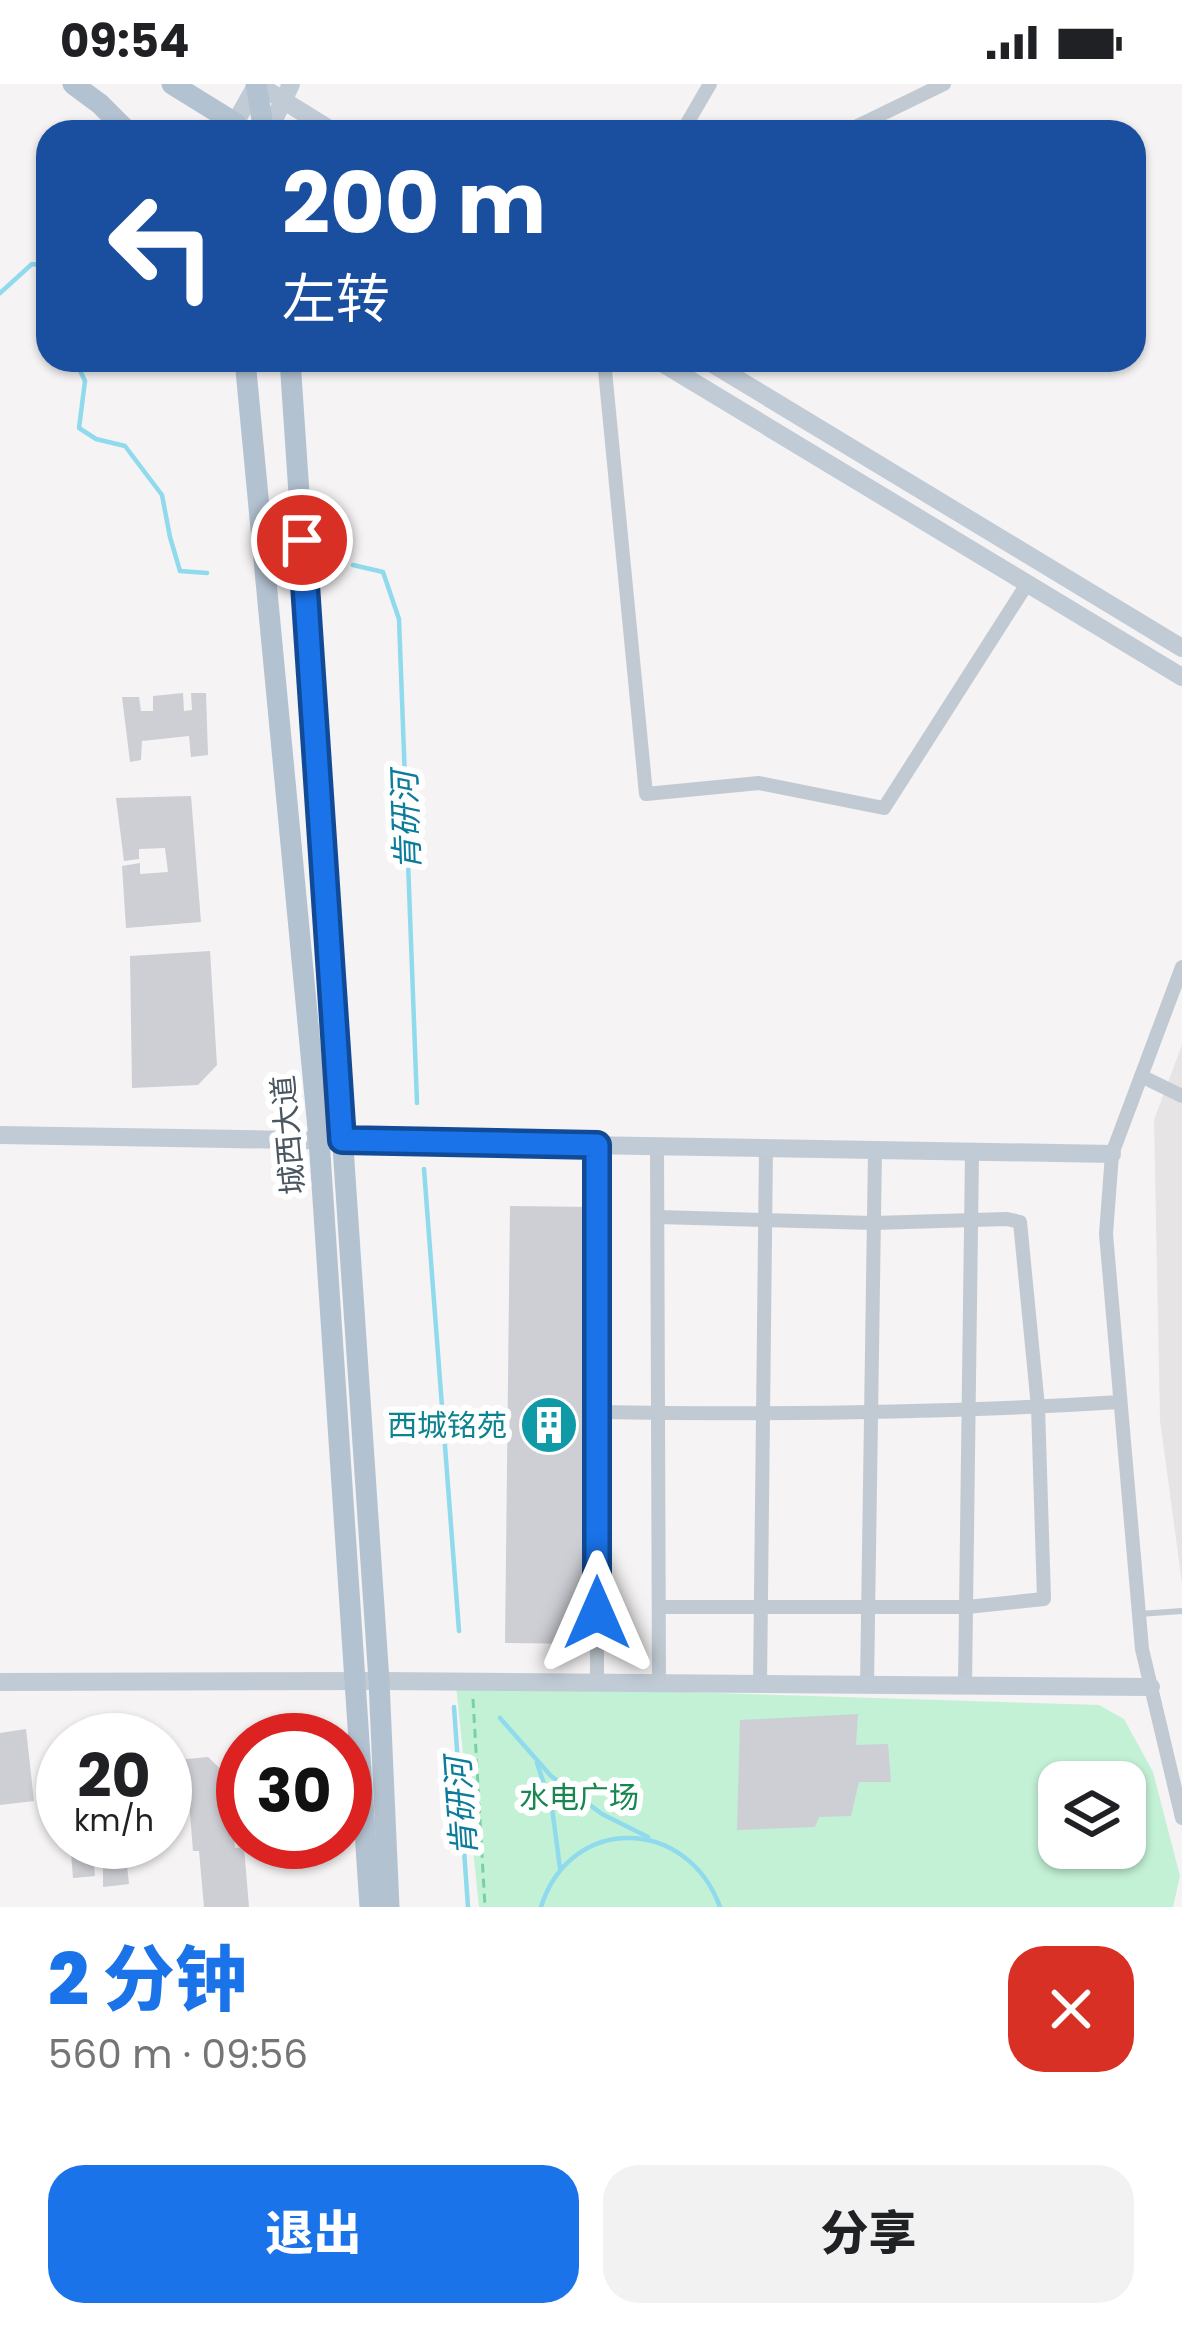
<!DOCTYPE html>
<html lang="zh">
<head>
<meta charset="utf-8">
<style>
	body { margin:0; font-family:Poppins,"Noto Sans SC",sans-serif; background:#f2f2f2; color:#202124; height:100vh; display:flex; flex-direction:column; font-size:45px; white-space:nowrap }
	* { box-sizing:border-box; margin:0 }
	p { font-size:39px; color:#757577 }
	.icon { flex:none; width:66px; height:66px; fill:none; stroke:currentColor; stroke-width:2; stroke-linecap:round; stroke-linejoin:round }
	.map { position:relative; height:1823px; overflow:hidden }
	.sheet { display:flex; flex-direction:column; background:#fff; flex:1 }
	.sheet>* { flex:none }
	.top-card { position:absolute; left:36px; top:36px; width:1110px; height:252px; border-radius:36px; box-shadow:0 3px 9px #0004; background:#1a4fa0; color:#fff; overflow:hidden }
	.controls { position:absolute; left:1038px; top:1677px; display:grid; gap:24px }
	.controls a { display:grid; place-items:center; width:108px; height:108px; border-radius:24px; background:#fff; box-shadow:0 3px 9px #0004; font-size:60px }
	.speed { position:absolute; left:36px; top:1629px; display:flex; gap:24px; font-size:60px; font-weight:700; text-align:center }
	.speed>* { display:grid; place-content:center; width:156px; height:156px; border-radius:50%; background:#fff; box-shadow:0 3px 9px #0004; line-height:1 }
	.speed small { font-size:30px; font-weight:400 }
	.speed .limit { border:18px solid #d22; background:#fff; color:#111 }
	.pin { position:absolute; display:grid; place-items:center; width:102px; height:102px; color:#fff; margin:-51px; border:6px solid #fff; border-radius:50%; box-shadow:0 3px 12px #0007 }
	.me { position:absolute; width:132px; margin:-66px; rotate:0deg; stroke-linejoin:round; filter:drop-shadow(0 0 9px #0008) }
	.turn { display:flex; align-items:center; gap:42px; height:252px; padding:0 48px; font-size:54px }
	.turn .icon { width:156px; height:156px; stroke-width:2.5 }
	.turn b { display:block; font-size:84px; line-height:102px }
	.round { display:grid; place-items:center; flex:none; width:126px; height:126px; border-radius:36px; background:#f2f2f2 }
	.head { display:flex; align-items:center; justify-content:space-between; height:204px; padding:0 48px }
	h1 { font-size:72px; font-weight:800; line-height:90px; color:#1a73e8 }
	.button { display:flex; gap:24px; margin-top:auto; padding:24px 48px }
	.button a { flex:1; height:138px; border-radius:36px; background:#1a73e8; color:#fff; font-size:48px; font-weight:800; line-height:138px; text-align:center }
	.button a+a { background:#f2f2f2; color:#202124 }
	.status { display:flex; justify-content:space-between; align-items:center; height:84px; padding:0 60px; background:#fff; direction:ltr }
	.status svg { height:33px; fill:currentColor }
	.map>svg:first-child { display:block }
	.education { fill:#e6e4e5 }
	.green { fill:#c3f1d5; fill-rule:evenodd }
	.lines { fill:none; stroke-linecap:round; stroke-linejoin:round }
	.stream { stroke:#90daee; stroke-width:4.5 }
	.building { fill:#cdcfd5 }
	.path { stroke:#7ad0a6; stroke-width:3; stroke-dasharray:9 6; stroke-linecap:butt }
	.lane { stroke:#c1cad2; stroke-width:6 }
	.street { stroke:#c1cad2; stroke-width:14 }
	.secondary { stroke:#c1cbd6; stroke-width:18 }
	.primary { stroke:#b3c2d1; stroke-width:21 }
	.route-casing { stroke:#114b97; stroke-width:30 }
	.route { stroke:#1a73e8; stroke-width:21 }
	.labels { text-anchor:middle; dominant-baseline:central; stroke-width:12; stroke-linejoin:round; paint-order:stroke }
	.street-label { font-size:30px; fill:#4a5661; stroke:#fff }
	.culture-label { font-size:30px; fill:#0d838f; stroke:#fff; text-anchor:end }
	.park-label { font-size:30px; fill:#17864f; stroke:#fff }
	.water-label { font-size:33px; font-style:italic; fill:#0c7c9b; stroke:#fff }
</style>
</head>
<body>
<div class="status"><b>09:54</b><svg viewBox="0 0 49 12"><path d="M0 12V9h3v3zM5 12V6h3v6zM10 12V3h3v9zM15 12V0h3v12zM26 1h20v11H26zM47 4h2v5h-2z"/></svg></div>
<div class="map">
<svg width="1182" height="1823" viewBox="0 0 1182 1823">
	<rect width="100%" height="100%" fill="#f5f3f3"/>
	<path class="education" d="M 1182,961 L 1182,1499 L 1160,1336 L 1154,1036 Z"/>
	<path class="green" d="M 456,1601 L 1099,1621 L 1124,1635 L 1153,1688 L 1180,1792 L 1173,1823 L 479,1823 ZM 1059,1698 L 1125,1698 L 1125,1764 L 1059,1764 Z"/>
	<g class="lines">
		<g class="stream">
			<path d="M 0,209 L 32,180 L 48,182"/>
			<path d="M 75,276 L 85,297 L 79,344 L 96,355 L 125,362 L 162,411 L 170,453 L 180,487 L 207,489"/>
			<path d="M 353,481 L 383,488 L 399,535 L 417,1019"/>
			<path d="M 424,1085 L 459,1547"/>
			<path d="M 454,1623 L 468,1823"/>
			<path d="M 500,1634 L 551,1692 L 602,1730 L 648,1753"/>
			<path d="M 537,1679 L 552,1724 L 560,1784"/>
			<path d="M 541,1823 C 570,1730 687,1732 720,1823"/>
		</g>
	</g>
	<g class="building">
		<path d="M 183,609 L 184,627 L 192,626 L 191,609 L 206,609 L 208,671 L 191,673 L 189,652 L 142,657 L 141,676 L 130,678 L 122,613 L 139,613 L 141,627 L 153,627 L 153,612 Z"/>
		<path d="M 191,712 L 201,838 L 126,844 L 122,782 L 140,779 L 140,790 L 168,788 L 165,764 L 139,765 L 139,775 L 124,777 L 116,714 Z"/>
		<path d="M 210,867 L 217,981 L 198,1001 L 132,1004 L 130,872 Z"/>
		<path d="M 510,1122 L 593,1123 L 588,1560 L 505,1559 Z"/>
		<path d="M 858,1630 L 856,1661 L 888,1660 L 891,1698 L 859,1698 L 851,1732 L 819,1733 L 815,1743 L 737,1746 L 740,1636 Z"/>
		<path d="M 26,1645 L 34,1717 L 0,1721 L 0,1649 Z"/>
		<path d="M 208,1673 L 230,1694 L 235,1764 L 244,1763 L 249,1823 L 204,1823 L 199,1767 L 193,1767 L 189,1716 L 169,1718 L 166,1677 Z"/>
		<path d="M 70,1758 L 116,1758 L 117,1773 L 126,1772 L 129,1800 L 103,1803 L 103,1782 L 94,1782 L 95,1792 L 73,1794 Z"/>
	</g>
	<g class="lines">
		<path class="path" d="M 473,1615 L 485,1823"/>
		<path class="lane" d="M 1139,1530 L 1182,1527"/>
		<g class="street">
			<path d="M 682,48 L 710,0"/>
			<path d="M 845,48 L 944,0"/>
			<path d="M 604,276 L 646,710 L 759,699 L 884,724 L 1027,500"/>
			<path d="M 1182,883 L 1112,1070 L 1106,1150 L 1142,1565 L 1182,1734"/>
			<path d="M 1141,992 L 1182,1012"/>
			<path d="M 597,1061 L 597,1598"/>
			<path d="M 657,1062 L 659,1599"/>
			<path d="M 658,1133 L 874,1139 L 1007,1135 L 1020,1138 L 1038,1323 L 1044,1515 L 967,1523 L 659,1523"/>
			<path d="M 597,1328 C 772,1331 946,1329 1120,1318"/>
			<path d="M 760,1600 L 766,1064"/>
			<path d="M 867,1601 L 875,1066"/>
			<path d="M 965,1601 L 972,1068"/>
		</g>
		<g class="secondary">
			<path d="M 257,0 L 334,48"/>
			<path d="M 251,48 L 235,39 L 257,0"/>
			<path d="M 268,48 L 291,0"/>
			<path d="M 657,276 L 1182,593"/>
			<path d="M 706,276 L 1182,564"/>
			<path d="M 0,1051 L 1112,1070"/>
			<path d="M 0,1598 L 379,1597 L 1151,1603"/>
		</g>
		<g class="primary">
			<path d="M 73,0 L 100,20 L 128,48"/>
			<path d="M 172,0 L 235,39 L 235,48"/>
			<path d="M 256,0 L 264,48"/>
			<path d="M 245,276 L 319,1055 L 370,1823"/>
			<path d="M 290,276 L 379,1597 L 389,1823"/>
		</g>
	</g>
	<g class="lines">
		<g class="route-casing">
			<path id="route" d="M 302,456 L 342,1056 L 597,1061 L 597,1529"/>
		</g>
		<use href="#route" class="route"/>
	</g>
	<defs>
		<g id="building-disc" transform="scale(3)"><circle r="9.5" fill="#0f9aa8" stroke="#fff"/><path d="M-4-6H4V6H1V3H-1V6H-4ZM-2.5-4.3h1.7v1.8h-1.7ZM.8-4.3h1.7v1.8H.8ZM-2.5-1h1.7V.8h-1.7ZM.8-1h1.7V.8H.8Z" fill="#fff"/></g>
	</defs>
	<g fill-rule="evenodd">
		<use href="#building-disc" x="549" y="1341"/>
	</g>
	<g class="labels">
		<g class="street-label">
			<text transform="translate(288 1051) rotate(-95)">城西大道</text>
		</g>
		<g class="culture-label">
			<text x="507" y="1341">西城铭苑</text>
		</g>
		<g class="park-label">
			<text x="579" y="1713">水电广场</text>
		</g>
		<g class="water-label">
			<text transform="translate(406 737) rotate(-92)">肯研河</text>
			<text transform="translate(461 1723) rotate(-94)">肯研河</text>
		</g>
	</g>
</svg>
<div class="controls">
<a><svg class="icon" aria-label="layers" viewBox="0 0 24 24"><path d="M12 4l9 5-9 5-9-5zM3 14l9 5 9-5"/></svg></a>
</div>
<div class="speed"><div>20<small>km/h</small></div><div class="limit">30</div></div>
<div class="pin" style="left:302px;top:456px;background:#d93025"><svg class="icon" aria-label="arrive" viewBox="0 0 24 24"><path d="M6 21V4h12l-3 4 3 4H6"/></svg></div>
<svg class="me" style="left:597px;top:1529px" viewBox="-20 -20 40 40"><path d="M0-17L14 15 0 8-14 15z" fill="#1a73e8" stroke="#fff" stroke-width="4"/></svg>
<div class="top-card">
<div class="turn"><svg class="icon" aria-label="left" viewBox="0 0 24 24"><path d="M17 20v-9H6M10 6l-5 5 5 5"/></svg><div><b>200 m</b>左转</div></div>
</div>
</div>
<section class="sheet">
<div class="head"><div><h1>2 分钟</h1><p>560 m · 09:56</p></div><a class="round" style="background:#d93025;color:#fff"><svg class="icon" aria-label="close" viewBox="0 0 24 24"><path d="M6 6l12 12M18 6L6 18"/></svg></a></div>
<div class="button"><a>退出</a><a>分享</a></div>
</section>
</body>
</html>
